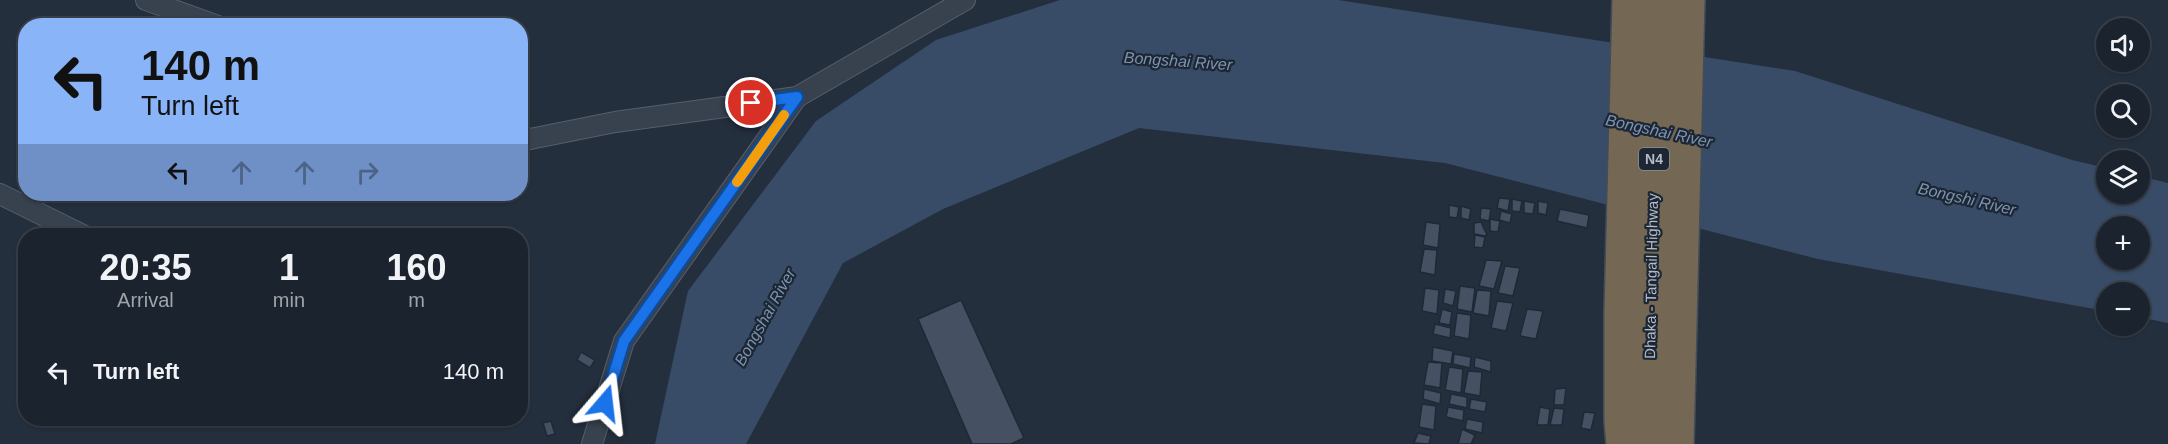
<!DOCTYPE html>
<html lang="en">
<head>
<meta charset="utf-8">
<style>
	body { margin:0; font-family:Arial,sans-serif; background:#282f3a; color:#f1f3f6; height:100vh; display:flex; flex-direction:column; font-size:22px; white-space:nowrap }
	* { box-sizing:border-box; margin:0 }
	p { font-size:20px; color:#a0a4aa }
	.icon { flex:none; width:33px; height:33px; fill:none; stroke:currentColor; stroke-width:2; stroke-linecap:round; stroke-linejoin:round }
	.map { position:relative; flex:1; overflow:hidden }
	.drawer { position:absolute; left:18px; top:228px; width:510px; height:198px; display:flex; flex-direction:column; background:#1b232e; border-radius:24px; box-shadow:0 2px 4px #0004,0 0 0 2px #39404a }
	.drawer>* { flex:none }
	.banner { position:absolute; left:18px; top:18px; width:510px; height:183px; border-radius:24px; box-shadow:0 2px 4px #0004,0 0 0 2px #39404a; background:#8ab4f8; color:#111; overflow:hidden }
	.tools { position:absolute; left:2096px; top:18px; display:grid; gap:12px }
	.tools a { display:grid; place-items:center; width:54px; height:54px; border-radius:50%; background:#1b232e; box-shadow:0 2px 4px #0004,0 0 0 2px #39404a; font-size:30px }
	.pin { position:absolute; display:grid; place-items:center; width:51px; height:51px; color:#fff; margin:-26px; border:3px solid #fff; border-radius:50%; box-shadow:0 2px 6px #0007 }
	.me { position:absolute; width:66px; margin:-33px; rotate:17deg; stroke-linejoin:round; filter:drop-shadow(0 0 4px #0008) }
	.turn { display:flex; align-items:center; gap:21px; height:126px; padding:0 24px; font-size:27px }
	.turn .icon { width:78px; height:78px; stroke-width:2.5 }
	.turn b { display:block; font-size:42px; line-height:51px }
	.lanes { display:flex; align-items:center; height:57px; padding:0 24px; background:#0003; justify-content:center; gap:30px; direction:ltr }
	.lanes .off { opacity:.35 }
	.eta { display:flex; justify-content:space-evenly; align-items:center; height:102px; text-align:center }
	.eta b { font-size:36px; font-weight:600; line-height:42px }
	ul { padding:0; list-style:none }
	li { display:flex; align-items:center; gap:18px; height:84px; padding:0 24px }
	li div { flex:1 }
	li b { display:block; font-size:22px }
	li em { font-style:normal }
	.map>svg:first-child { display:block }
	.water { fill:#394c67; fill-rule:evenodd }
	.building { fill:#455162; stroke:#1f2835; stroke-width:1.5 }
	.lines { fill:none; stroke-linecap:round; stroke-linejoin:round }
	.street-casing { stroke:#565f6c; stroke-width:22 }
	.highway-casing { stroke:#434c59; stroke-width:36 }
	.street { stroke:#38414e; stroke-width:20 }
	.highway { stroke:#746855; stroke-width:33 }
	.route-casing { stroke:#114b97; stroke-width:15 }
	.route { stroke:#1a73e8; stroke-width:10 }
	.slow { stroke:#f59e0b; stroke-width:10 }
	.labels { text-anchor:middle; dominant-baseline:central; stroke-width:4.5; stroke-linejoin:round; paint-order:stroke }
	.shield { fill:#1d2633; stroke:#878f9c; stroke-width:1.5 }
	.shield-label { font-size:14px; font-weight:bold; fill:#b4bcc9 }
	.street-label { font-size:15px; fill:#b4bcc9; stroke:#1d2633 }
	.water-label { font-size:16px; font-style:italic; fill:#7c92b1; stroke:#1d2633 }
</style>
</head>
<body>
<div class="map">
<svg width="2168" height="444" viewBox="0 0 2168 444">
	<rect width="100%" height="100%" fill="#242f3e"/>
	<path class="water" d="M 1060,0 L 1338,0 L 1795,71 L 2072,160 L 2106,168 L 2106,194 L 2139,194 L 2139,176 L 2168,183 L 2168,323 L 2139,317 L 2139,292 L 2106,292 L 2106,311 L 1818,259 L 1445,163 L 1139,128 L 943,209 L 843,263 L 746,444 L 655,444 L 688,291 L 816,121 L 936,40 ZM 2106,226 L 2139,226 L 2139,260 L 2106,260 Z"/>
	<g class="building">
		<path d="M 1499,198 L 1510,199 L 1508,211 L 1497,208 Z"/>
		<path d="M 1512,199 L 1522,201 L 1520,212 L 1512,211 Z"/>
		<path d="M 1524,201 L 1535,203 L 1533,214 L 1524,213 Z"/>
		<path d="M 1538,201 L 1548,203 L 1546,215 L 1538,213 Z"/>
		<path d="M 1449,205 L 1459,207 L 1457,218 L 1449,217 Z"/>
		<path d="M 1461,206 L 1471,209 L 1469,220 L 1461,218 Z"/>
		<path d="M 1481,208 L 1491,209 L 1489,221 L 1480,219 Z"/>
		<path d="M 1560,209 L 1589,215 L 1587,228 L 1557,221 Z"/>
		<path d="M 1501,211 L 1512,214 L 1510,223 L 1499,220 Z"/>
		<path d="M 1490,219 L 1500,221 L 1498,232 L 1490,231 Z"/>
		<path d="M 1426,222 L 1440,224 L 1438,248 L 1423,245 Z"/>
		<path d="M 1481,222 L 1487,235 L 1485,236 L 1474,234 L 1474,223 Z"/>
		<path d="M 1475,235 L 1485,237 L 1483,248 L 1474,247 Z"/>
		<path d="M 1424,249 L 1437,250 L 1435,275 L 1420,272 Z"/>
		<path d="M 1486,260 L 1502,261 L 1494,289 L 1479,286 Z"/>
		<path d="M 1505,266 L 1520,268 L 1513,296 L 1498,293 Z"/>
		<path d="M 1460,286 L 1475,288 L 1472,312 L 1457,309 Z"/>
		<path d="M 1425,288 L 1439,290 L 1437,314 L 1422,311 Z"/>
		<path d="M 1445,289 L 1456,291 L 1453,306 L 1443,303 Z"/>
		<path d="M 1477,290 L 1491,291 L 1489,316 L 1473,313 Z"/>
		<path d="M 961,300 L 1024,438 L 1011,444 L 972,444 L 918,319 Z"/>
		<path d="M 1497,301 L 1513,303 L 1506,331 L 1491,328 Z"/>
		<path d="M 1442,309 L 1452,312 L 1450,325 L 1439,323 Z"/>
		<path d="M 1527,309 L 1543,311 L 1536,339 L 1520,336 Z"/>
		<path d="M 1457,313 L 1471,315 L 1469,339 L 1454,336 Z"/>
		<path d="M 1435,324 L 1451,328 L 1450,338 L 1433,334 Z"/>
		<path d="M 1433,347 L 1453,351 L 1451,364 L 1432,361 Z"/>
		<path d="M 581,352 L 595,360 L 590,368 L 577,360 Z"/>
		<path d="M 1454,354 L 1471,357 L 1470,368 L 1453,364 Z"/>
		<path d="M 1475,357 L 1491,361 L 1491,372 L 1474,367 Z"/>
		<path d="M 1428,362 L 1442,363 L 1440,388 L 1424,385 Z"/>
		<path d="M 1449,367 L 1463,369 L 1461,393 L 1445,390 Z"/>
		<path d="M 1468,371 L 1482,372 L 1480,396 L 1464,393 Z"/>
		<path d="M 1566,388 L 1564,405 L 1554,405 L 1555,389 Z"/>
		<path d="M 1424,389 L 1441,393 L 1440,404 L 1423,399 Z"/>
		<path d="M 1451,394 L 1467,397 L 1467,408 L 1449,404 Z"/>
		<path d="M 1471,399 L 1487,402 L 1485,412 L 1469,409 Z"/>
		<path d="M 1422,404 L 1436,406 L 1434,430 L 1419,427 Z"/>
		<path d="M 1448,407 L 1464,410 L 1463,421 L 1446,417 Z"/>
		<path d="M 1540,407 L 1550,409 L 1548,425 L 1537,425 Z"/>
		<path d="M 1554,408 L 1564,409 L 1562,425 L 1550,425 Z"/>
		<path d="M 1584,412 L 1595,413 L 1591,430 L 1581,428 Z"/>
		<path d="M 1467,419 L 1483,422 L 1482,433 L 1465,429 Z"/>
		<path d="M 551,421 L 555,434 L 547,436 L 543,423 Z"/>
		<path d="M 1462,429 L 1475,435 L 1471,444 L 1458,444 Z"/>
		<path d="M 1418,433 L 1431,436 L 1429,444 L 1414,443 Z"/>
	</g>
	<g class="lines">
		<g class="street-casing">
			<g id="street">
				<path d="M 146,0 L 218,26"/>
				<path d="M 520,141 L 615,122 L 797,97 L 965,0"/>
				<path d="M 0,194 L 85,236"/>
				<path d="M 592,444 L 624,341 L 797,97"/>
			</g>
		</g>
		<g class="highway-casing">
			<g id="highway">
				<path d="M 1623,444 L 1621,421 L 1621,312 L 1629,0"/>
				<path d="M 1647,444 L 1657,0"/>
				<path d="M 1677,444 L 1688,0"/>
			</g>
		</g>
		<use href="#street" class="street"/>
		<use href="#highway" class="highway"/>
	</g>
	<g class="lines">
		<g class="route-casing">
			<path id="route" d="M 605,403 L 624,341 L 797,97 L 751,103"/>
		</g>
		<use href="#route" class="route"/>
		<path class="slow" d="M 737,182 L 784,115"/>
	</g>
	<g class="labels">
		<rect class="shield" x="1639" y="148" width="30" height="22" rx="4.5"/>
		<g class="shield-label">
			<text x="1654" y="159">N4</text>
		</g>
		<g class="street-label">
			<text transform="translate(1651 276) rotate(-89)">Dhaka - Tangail Highway</text>
		</g>
		<g class="water-label">
			<text transform="translate(1178 61) rotate(4)">Bongshai River</text>
			<text transform="translate(1659 131) rotate(12)">Bongshai River</text>
			<text transform="translate(1967 199) rotate(13)">Bongshi River</text>
			<text transform="translate(765 317) rotate(-61)">Bongshai River</text>
		</g>
	</g>
</svg>
<div class="tools">
<a><svg class="icon" aria-label="sound" viewBox="0 0 24 24"><path d="M4 9h4l5-4v14l-5-4H4zM17 9q2 3 0 6"/></svg></a>
<a><svg class="icon" aria-label="search" viewBox="0 0 24 24"><circle cx="10" cy="10" r="6"/><path d="M15 15l6 6"/></svg></a>
<a><svg class="icon" aria-label="layers" viewBox="0 0 24 24"><path d="M12 4l9 5-9 5-9-5zM3 14l9 5 9-5"/></svg></a>
<a>+</a>
<a>−</a>
</div>
<div class="pin" style="left:751px;top:103px;background:#d93025"><svg class="icon" aria-label="arrive" viewBox="0 0 24 24"><path d="M6 21V4h12l-3 4 3 4H6"/></svg></div>
<svg class="me" style="left:605px;top:403px" viewBox="-20 -20 40 40"><path d="M0-17L14 15 0 8-14 15z" fill="#1a73e8" stroke="#fff" stroke-width="4"/></svg>
<div class="banner">
<div class="turn"><svg class="icon" aria-label="left" viewBox="0 0 24 24"><path d="M17 20v-9H6M10 6l-5 5 5 5"/></svg><div><b>140 m</b>Turn left</div></div>
<div class="lanes"><svg class="icon" aria-label="left" viewBox="0 0 24 24"><path d="M17 20v-9H6M10 6l-5 5 5 5"/></svg><svg class="icon off" aria-label="ahead" viewBox="0 0 24 24"><path d="M12 20V5M6 11l6-6 6 6"/></svg><svg class="icon off" aria-label="ahead" viewBox="0 0 24 24"><path d="M12 20V5M6 11l6-6 6 6"/></svg><svg class="icon off" aria-label="right" viewBox="0 0 24 24"><path d="M7 20v-9h11M14 6l5 5-5 5"/></svg></div>
</div>
<section class="drawer">
<div class="eta">
<div><b>20:35</b><p>Arrival</p></div>
<div><b>1</b><p>min</p></div>
<div><b>160</b><p>m</p></div>
</div>
<ul>
<li><svg class="icon" aria-label="left" viewBox="0 0 24 24"><path d="M17 20v-9H6M10 6l-5 5 5 5"/></svg><div><b>Turn left</b></div><em>140 m</em></li>
</ul>
</section>
</div>
</body>
</html>
